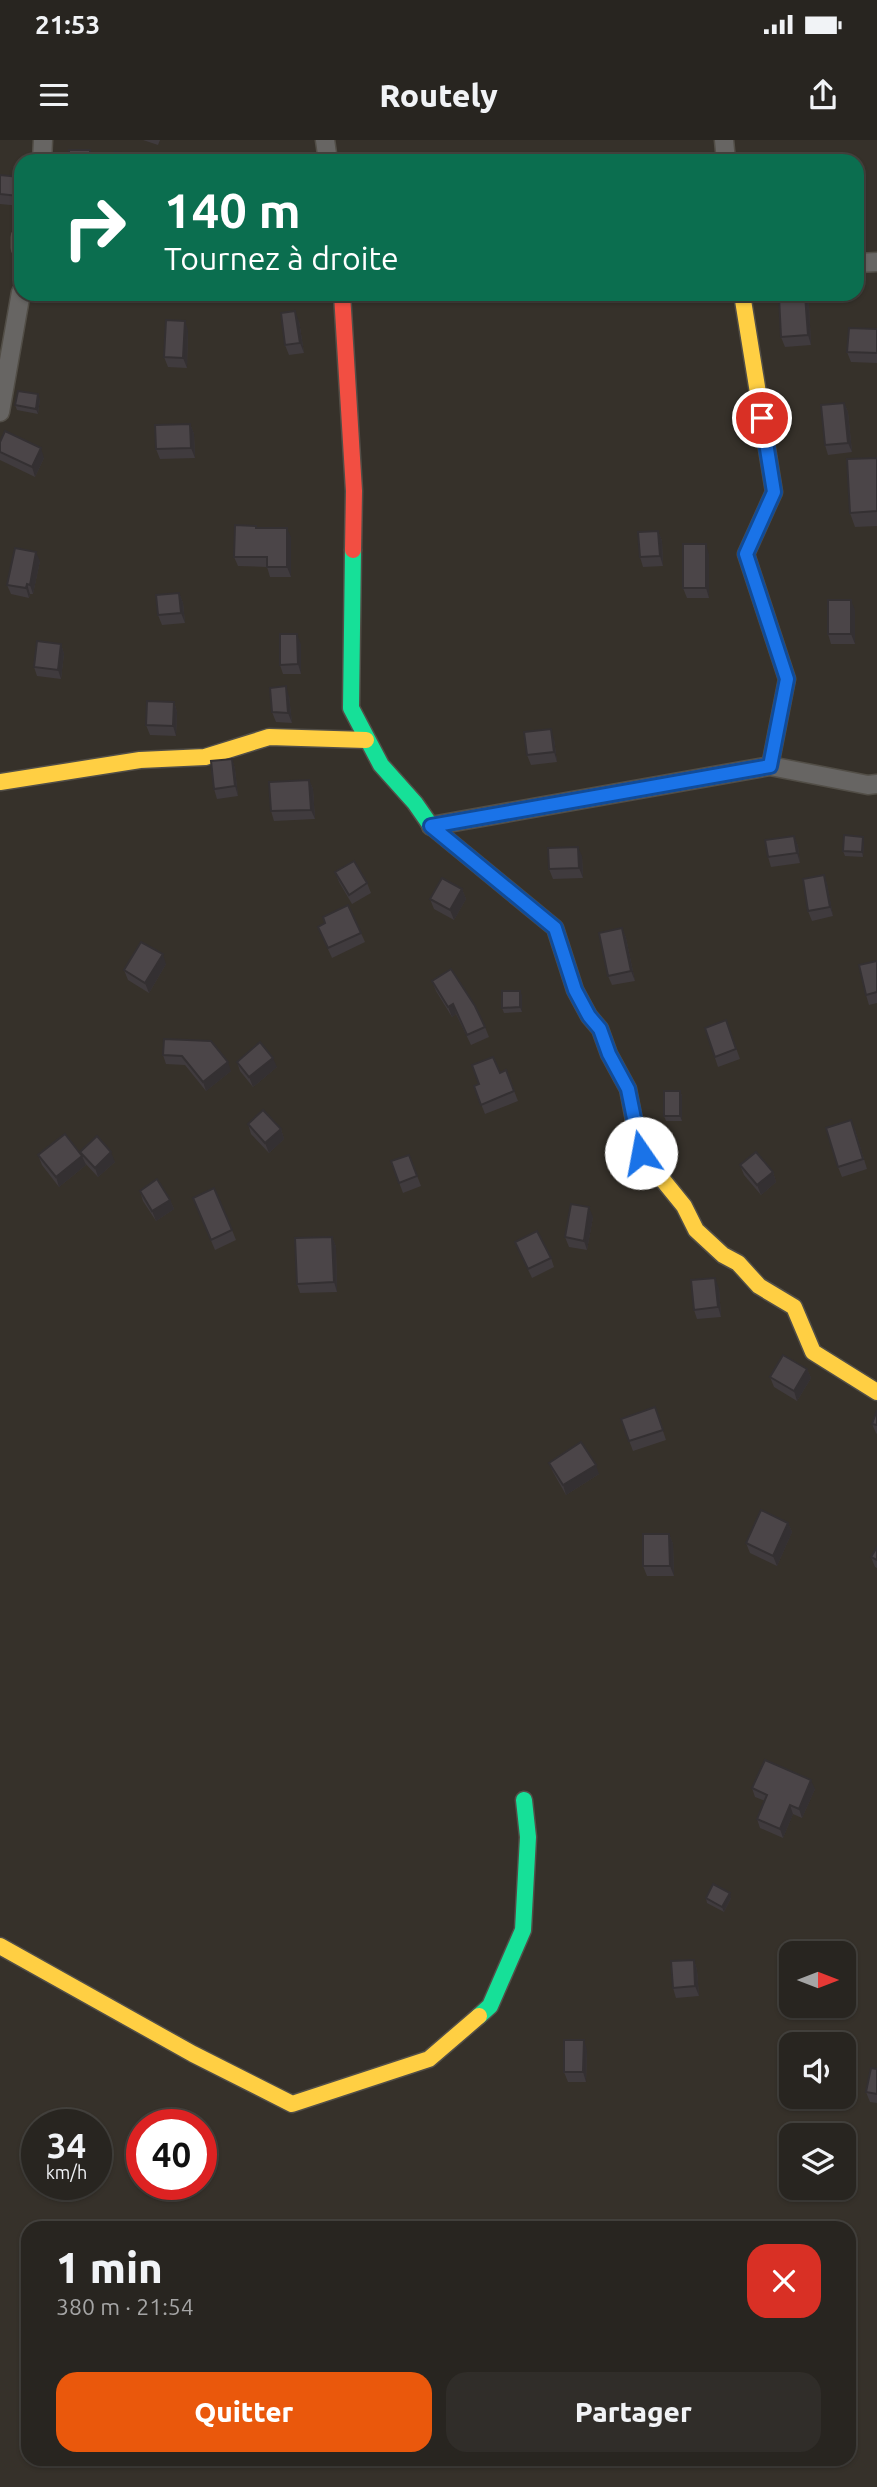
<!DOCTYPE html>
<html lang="fr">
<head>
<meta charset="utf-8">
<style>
	body { margin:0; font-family:Ubuntu,sans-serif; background:#302d29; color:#f1f3f6; height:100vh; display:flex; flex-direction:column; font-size:26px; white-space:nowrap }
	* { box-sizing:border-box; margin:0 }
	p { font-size:23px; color:#a5a5a5 }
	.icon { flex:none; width:38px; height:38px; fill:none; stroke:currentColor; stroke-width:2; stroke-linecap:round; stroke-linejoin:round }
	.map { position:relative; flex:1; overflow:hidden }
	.drawer { position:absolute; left:21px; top:2081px; width:835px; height:245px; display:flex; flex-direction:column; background:#282520; border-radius:21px; box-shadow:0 2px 5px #0004,0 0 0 2px #44423e }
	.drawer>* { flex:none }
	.hud { position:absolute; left:14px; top:14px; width:850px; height:147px; border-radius:21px; box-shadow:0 2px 5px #0004,0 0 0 2px #44423e; background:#0b6e4f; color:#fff; overflow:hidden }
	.needle { width:46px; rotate:90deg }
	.buttons { position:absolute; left:779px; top:1801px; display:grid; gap:14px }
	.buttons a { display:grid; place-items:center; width:77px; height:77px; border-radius:14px; background:#282520; box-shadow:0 2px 5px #0004,0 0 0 2px #44423e; font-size:35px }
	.speed { position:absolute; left:21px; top:1969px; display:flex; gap:14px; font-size:35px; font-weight:700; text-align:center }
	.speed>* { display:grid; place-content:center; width:91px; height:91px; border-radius:50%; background:#282520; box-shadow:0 2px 5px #0004,0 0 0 2px #44423e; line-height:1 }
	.speed small { font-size:18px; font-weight:400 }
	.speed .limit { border:10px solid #d22; background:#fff; color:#111 }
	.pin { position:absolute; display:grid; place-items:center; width:60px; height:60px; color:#fff; margin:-30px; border:4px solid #fff; border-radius:50%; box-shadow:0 2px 7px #0007 }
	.me { position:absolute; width:77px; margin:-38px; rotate:348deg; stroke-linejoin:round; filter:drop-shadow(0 0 5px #0008) }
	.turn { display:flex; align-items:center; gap:24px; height:147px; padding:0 35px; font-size:32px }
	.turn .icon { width:91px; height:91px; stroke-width:2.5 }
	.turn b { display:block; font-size:49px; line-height:60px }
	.round { display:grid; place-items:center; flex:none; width:74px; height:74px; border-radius:21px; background:#302d29 }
	.head { display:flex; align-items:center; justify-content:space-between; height:119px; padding:0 35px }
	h1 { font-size:42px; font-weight:800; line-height:52px }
	.button { display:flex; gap:14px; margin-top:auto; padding:14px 35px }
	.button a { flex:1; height:80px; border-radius:21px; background:#ea580c; color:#fff; font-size:28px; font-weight:800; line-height:80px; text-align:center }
	.button a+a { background:#302d29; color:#f1f3f6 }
	.status { display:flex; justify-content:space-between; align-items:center; height:49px; padding:0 35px; background:#282520; direction:ltr }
	.status svg { height:19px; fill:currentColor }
	header { display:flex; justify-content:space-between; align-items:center; height:91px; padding:0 35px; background:#282520; font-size:32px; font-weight:800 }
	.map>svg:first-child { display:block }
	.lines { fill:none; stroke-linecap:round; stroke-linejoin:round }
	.street-casing { stroke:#524e47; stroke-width:21 }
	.fast-casing { stroke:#524e47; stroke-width:19 }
	.slow-casing { stroke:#524e47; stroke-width:19 }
	.jam-casing { stroke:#524e47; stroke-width:19 }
	.street { stroke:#676563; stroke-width:18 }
	.fast { stroke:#16e098; stroke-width:16 }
	.slow { stroke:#ffcf43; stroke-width:16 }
	.jam { stroke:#f24e42; stroke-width:16 }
	.wall { fill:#403b3e }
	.shaded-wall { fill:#343032 }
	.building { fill:#4b4548; stroke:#343032; stroke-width:2 }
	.route-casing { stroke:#114b97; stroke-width:18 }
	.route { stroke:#1a73e8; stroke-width:12 }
</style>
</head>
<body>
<div class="status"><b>21:53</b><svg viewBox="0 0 49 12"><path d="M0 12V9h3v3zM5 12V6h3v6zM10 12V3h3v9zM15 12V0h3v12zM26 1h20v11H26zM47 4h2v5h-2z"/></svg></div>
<header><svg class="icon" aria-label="menu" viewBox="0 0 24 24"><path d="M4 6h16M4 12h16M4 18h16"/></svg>Routely<svg class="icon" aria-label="share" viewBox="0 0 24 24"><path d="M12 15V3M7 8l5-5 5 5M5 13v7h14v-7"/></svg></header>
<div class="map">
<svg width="877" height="2347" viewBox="0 0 877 2347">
	<rect width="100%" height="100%" fill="#36312a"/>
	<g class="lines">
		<g class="street-casing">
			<g id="street">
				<path d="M 325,0 L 328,21"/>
				<path d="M 724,0 L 726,21"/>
				<path d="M 42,21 L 43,0"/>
				<path d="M 21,97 L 21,108"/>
				<path d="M 858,123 L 877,122"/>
				<path d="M 0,272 L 21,152"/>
				<path d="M 431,686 L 770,626 L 868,645 L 877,644"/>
			</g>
		</g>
		<g class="fast-casing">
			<g id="fast">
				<path d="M 353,410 L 351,568 L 381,625 L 415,663 L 431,686 L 555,788 L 575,850 L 589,876 L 600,889 L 609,914 L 628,949 L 634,980"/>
				<path d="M 479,1876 L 490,1866 L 523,1790 L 528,1697 L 524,1660"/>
			</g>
		</g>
		<g class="slow-casing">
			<g id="slow">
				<path d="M 742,154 L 774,352 L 746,414 L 787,539 L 770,626"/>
				<path d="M 0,642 L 140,620 L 205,617 L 269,597 L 366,600"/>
				<path d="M 634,980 L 641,1013 L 684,1066 L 696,1090 L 723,1115 L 738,1123 L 759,1146 L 794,1167 L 813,1212 L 877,1252"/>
				<path d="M 0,1806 L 193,1914 L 292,1964 L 429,1919 L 479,1876"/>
			</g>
		</g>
		<g class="jam-casing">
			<path id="jam" d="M 342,154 L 354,351 L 353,410"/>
		</g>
		<use href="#street" class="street"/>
		<use href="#fast" class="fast"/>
		<use href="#slow" class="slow"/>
		<use href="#jam" class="jam"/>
	</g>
	<g class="wall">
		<path d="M 143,0 L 160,0 L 158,5 Z"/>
		<path d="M 0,35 L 20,37 L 21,40 L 21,66 L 0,64 Z"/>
		<path d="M 805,155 L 809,165 L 811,205 L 785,207 L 781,197 Z"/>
		<path d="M 299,181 L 304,213 L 289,215 L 285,205 Z"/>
		<path d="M 877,189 L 877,223 L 851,222 L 847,212 Z"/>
		<path d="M 188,190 L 187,228 L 168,227 L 164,217 Z"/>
		<path d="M 40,259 L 38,274 L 17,270 L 15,265 Z"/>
		<path d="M 844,263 L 848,272 L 852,312 L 828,315 L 825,305 Z"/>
		<path d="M 190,284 L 194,294 L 195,318 L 160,319 L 156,309 Z"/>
		<path d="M 0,302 L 44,318 L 35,337 L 0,320 Z"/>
		<path d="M 877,318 L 877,386 L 855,387 L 850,373 Z"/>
		<path d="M 256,388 L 291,397 L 291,437 L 270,437 L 267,427 L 238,426 L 234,417 Z"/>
		<path d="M 658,391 L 662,401 L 663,426 L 643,427 L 640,417 Z"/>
		<path d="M 709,414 L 709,458 L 687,458 L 683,448 Z"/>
		<path d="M 40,421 L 33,454 L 30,454 L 29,458 L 11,454 L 7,445 Z"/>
		<path d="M 179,453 L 183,463 L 185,483 L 162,485 L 158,475 Z"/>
		<path d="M 855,470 L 855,504 L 831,504 L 828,494 Z"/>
		<path d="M 61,504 L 64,514 L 61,539 L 37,536 L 34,527 Z"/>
		<path d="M 301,504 L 301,534 L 283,534 L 280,525 Z"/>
		<path d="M 289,556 L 292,583 L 276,582 L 272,572 Z"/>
		<path d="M 174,562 L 177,572 L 176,596 L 150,595 L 146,585 Z"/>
		<path d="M 554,599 L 557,622 L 531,625 L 527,615 Z"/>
		<path d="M 232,619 L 235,629 L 238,656 L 217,659 L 214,649 Z"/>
		<path d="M 309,640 L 313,649 L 315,679 L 274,681 L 271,671 Z"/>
		<path d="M 794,696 L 798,706 L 800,723 L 771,727 L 768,717 Z"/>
		<path d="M 863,697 L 864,702 L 863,717 L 845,716 L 843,711 Z"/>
		<path d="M 582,716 L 583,738 L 553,739 L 549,729 Z"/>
		<path d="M 335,732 L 367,743 L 371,753 L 352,764 L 339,742 Z"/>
		<path d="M 824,735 L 827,744 L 833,776 L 812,781 L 808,771 Z"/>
		<path d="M 462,749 L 466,759 L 454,780 L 434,769 L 430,759 Z"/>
		<path d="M 318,787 L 361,793 L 365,802 L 332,818 Z"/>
		<path d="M 622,788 L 626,798 L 635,841 L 612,845 L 608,836 Z"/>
		<path d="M 877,821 L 877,863 L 869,865 L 866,855 Z"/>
		<path d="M 166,824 L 149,853 L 128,840 L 124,830 Z"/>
		<path d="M 432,841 L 485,887 L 489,897 L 471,905 L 456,874 L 452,877 L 436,851 Z"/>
		<path d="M 522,855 L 522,872 L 504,873 L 502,868 Z"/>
		<path d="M 726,880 L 740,919 L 718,927 L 705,888 Z"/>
		<path d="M 164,899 L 231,931 L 206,951 L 185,925 L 166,924 L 163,915 Z"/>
		<path d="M 237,922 L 277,927 L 253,947 L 240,931 Z"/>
		<path d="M 506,930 L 518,961 L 485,974 L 474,946 Z"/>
		<path d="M 680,951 L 682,956 L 682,981 L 666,981 L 664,976 Z"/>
		<path d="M 248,984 L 281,989 L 284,999 L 269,1013 L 251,994 Z"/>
		<path d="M 855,990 L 867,1029 L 842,1037 L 838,1027 Z"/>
		<path d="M 80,1012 L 115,1022 L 98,1037 L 84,1022 L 86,1025 L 59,1047 L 42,1025 L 38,1015 L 82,1015 Z"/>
		<path d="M 409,1015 L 421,1046 L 403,1053 L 391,1021 Z"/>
		<path d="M 740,1025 L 773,1032 L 776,1042 L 761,1055 L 744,1035 Z"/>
		<path d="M 140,1051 L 170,1060 L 174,1069 L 156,1081 L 143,1061 Z"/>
		<path d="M 193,1058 L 232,1090 L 236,1100 L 215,1110 Z"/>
		<path d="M 593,1077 L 587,1110 L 569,1107 L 565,1097 Z"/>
		<path d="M 332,1097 L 336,1107 L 337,1152 L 300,1153 L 297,1144 Z"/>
		<path d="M 515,1102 L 551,1118 L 554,1127 L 532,1138 Z"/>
		<path d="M 719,1148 L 721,1177 L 697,1179 L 694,1170 Z"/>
		<path d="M 807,1229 L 811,1238 L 797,1261 L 774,1247 L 770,1237 Z"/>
		<path d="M 655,1267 L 666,1300 L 633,1311 L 621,1279 Z"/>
		<path d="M 877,1270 L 877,1294 L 876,1293 L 872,1284 Z"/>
		<path d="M 549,1323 L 599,1334 L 566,1355 L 553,1332 Z"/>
		<path d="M 788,1383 L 792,1392 L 777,1426 L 750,1413 L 746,1403 Z"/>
		<path d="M 669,1394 L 673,1404 L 674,1436 L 647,1436 L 643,1426 Z"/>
		<path d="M 877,1407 L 877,1428 L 875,1427 L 871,1417 Z"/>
		<path d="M 752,1648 L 815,1649 L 802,1678 L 793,1674 L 783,1698 L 760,1688 L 757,1679 L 765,1661 L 755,1657 Z"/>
		<path d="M 706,1758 L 731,1758 L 724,1772 L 707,1763 Z"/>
		<path d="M 694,1820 L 697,1830 L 699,1856 L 676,1858 L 673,1848 Z"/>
		<path d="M 587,1910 L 586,1942 L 568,1942 L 564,1932 Z"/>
		<path d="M 877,1929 L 877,1963 L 870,1962 L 866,1952 Z"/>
	</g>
	<g class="shaded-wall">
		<path d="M 20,37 L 21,40 L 21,65 L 18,56 Z"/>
		<path d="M 805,155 L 809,165 L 811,205 L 808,195 Z"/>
		<path d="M 295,171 L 299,181 L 304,213 L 300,203 Z"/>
		<path d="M 185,181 L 188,190 L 187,228 L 183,218 Z"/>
		<path d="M 38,254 L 40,259 L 38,274 L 36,269 Z"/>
		<path d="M 844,263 L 848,272 L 852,312 L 848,303 Z"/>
		<path d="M 190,284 L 194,294 L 195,318 L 191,308 Z"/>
		<path d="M 41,308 L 44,318 L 35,337 L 32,327 Z"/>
		<path d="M 287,388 L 291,397 L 291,437 L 287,427 Z"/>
		<path d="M 658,391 L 662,401 L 663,426 L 660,416 Z"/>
		<path d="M 706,404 L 709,414 L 709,458 L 706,448 Z"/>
		<path d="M 36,412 L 40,421 L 33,454 L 30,445 Z"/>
		<path d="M 27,444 L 30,454 L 29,458 L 26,448 Z"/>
		<path d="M 179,453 L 183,463 L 185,483 L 181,473 Z"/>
		<path d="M 851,460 L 855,470 L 855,504 L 851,494 Z"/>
		<path d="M 297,494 L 301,504 L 301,534 L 298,524 Z"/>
		<path d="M 61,504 L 64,514 L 61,539 L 58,530 Z"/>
		<path d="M 286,546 L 289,556 L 292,583 L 288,573 Z"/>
		<path d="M 174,562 L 177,572 L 176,596 L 173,586 Z"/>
		<path d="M 551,589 L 554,599 L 557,622 L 554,612 Z"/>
		<path d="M 232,619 L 235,629 L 238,656 L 235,646 Z"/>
		<path d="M 309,640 L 313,649 L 315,679 L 311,670 Z"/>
		<path d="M 794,696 L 798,706 L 800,723 L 797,713 Z"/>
		<path d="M 863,697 L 864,702 L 863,717 L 862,712 Z"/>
		<path d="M 578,707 L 582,716 L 583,738 L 579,728 Z"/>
		<path d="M 824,735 L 827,744 L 833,776 L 830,767 Z"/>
		<path d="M 462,749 L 466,759 L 454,780 L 450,770 Z"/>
		<path d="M 622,788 L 626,798 L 635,841 L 631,831 Z"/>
		<path d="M 163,814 L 166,824 L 149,853 L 145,843 Z"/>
		<path d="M 520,851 L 522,855 L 522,872 L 520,867 Z"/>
		<path d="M 453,864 L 456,874 L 452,877 L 448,867 Z"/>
		<path d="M 273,918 L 277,927 L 253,947 L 249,937 Z"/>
		<path d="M 228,922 L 231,931 L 206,951 L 203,942 Z"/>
		<path d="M 680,951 L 682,956 L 682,981 L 680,976 Z"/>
		<path d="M 281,989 L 284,999 L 269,1013 L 265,1003 Z"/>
		<path d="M 111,1012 L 115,1022 L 98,1037 L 95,1028 Z"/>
		<path d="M 82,1016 L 86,1025 L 59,1047 L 56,1037 Z"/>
		<path d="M 773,1032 L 776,1042 L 761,1055 L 757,1045 Z"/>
		<path d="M 170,1060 L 174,1069 L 156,1081 L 152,1071 Z"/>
		<path d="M 589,1067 L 593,1077 L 587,1110 L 584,1101 Z"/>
		<path d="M 332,1097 L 336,1107 L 337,1152 L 334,1142 Z"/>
		<path d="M 715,1138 L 719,1148 L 721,1177 L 718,1167 Z"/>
		<path d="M 807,1229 L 811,1238 L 797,1261 L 794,1251 Z"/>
		<path d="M 596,1325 L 599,1334 L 566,1355 L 563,1345 Z"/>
		<path d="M 788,1383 L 792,1392 L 777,1426 L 773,1416 Z"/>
		<path d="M 669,1394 L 673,1404 L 674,1436 L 670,1426 Z"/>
		<path d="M 811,1640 L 815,1649 L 802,1678 L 799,1669 Z"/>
		<path d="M 790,1665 L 793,1674 L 783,1698 L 780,1689 Z"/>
		<path d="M 730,1753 L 731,1758 L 724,1772 L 722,1767 Z"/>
		<path d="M 694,1820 L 697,1830 L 699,1856 L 695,1846 Z"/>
		<path d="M 584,1900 L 587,1910 L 586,1942 L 583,1932 Z"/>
	</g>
	<g class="building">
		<rect x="69" y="10" width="21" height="11"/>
		<path d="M 115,12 L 137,15 L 136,21 L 113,21 Z"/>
		<path d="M 0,35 L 20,37 L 18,56 L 0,54 Z"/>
		<path d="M 805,155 L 808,195 L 781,197 L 779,157 Z"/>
		<path d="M 295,171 L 300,203 L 285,205 L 281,173 Z"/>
		<path d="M 166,180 L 185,181 L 183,218 L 164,217 Z"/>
		<path d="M 849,188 L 877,189 L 877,213 L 847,212 Z"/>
		<path d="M 18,251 L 38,254 L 36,269 L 15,265 Z"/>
		<path d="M 844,263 L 848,303 L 825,305 L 821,265 Z"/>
		<path d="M 190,284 L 191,308 L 156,309 L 155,285 Z"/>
		<path d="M 5,291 L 41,308 L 32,327 L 0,312 L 0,302 Z"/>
		<path d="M 877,318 L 877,371 L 850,373 L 847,319 Z"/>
		<path d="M 235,385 L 256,386 L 256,388 L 287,388 L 287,427 L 267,427 L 267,417 L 234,417 Z"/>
		<path d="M 658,391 L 660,416 L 640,417 L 638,392 Z"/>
		<rect x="683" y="404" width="23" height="44"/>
		<path d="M 15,408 L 36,412 L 30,445 L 27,444 L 26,448 L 7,445 Z"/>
		<path d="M 179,453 L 181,473 L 158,475 L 156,455 Z"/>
		<rect x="828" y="460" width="23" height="34"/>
		<path d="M 280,494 L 297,494 L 298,524 L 280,525 Z"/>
		<path d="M 37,501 L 61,504 L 58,530 L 34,527 Z"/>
		<path d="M 286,546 L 288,573 L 272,572 L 270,548 Z"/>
		<path d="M 147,561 L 174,562 L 173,586 L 146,585 Z"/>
		<path d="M 551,589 L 554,612 L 527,615 L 524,592 Z"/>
		<path d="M 232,619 L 235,646 L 214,649 L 211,621 Z"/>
		<path d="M 309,640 L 311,670 L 271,671 L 269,642 Z"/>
		<path d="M 844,695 L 863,697 L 862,712 L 843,711 Z"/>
		<path d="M 794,696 L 797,713 L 768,717 L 765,700 Z"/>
		<path d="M 578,707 L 579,728 L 549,729 L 548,708 Z"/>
		<path d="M 354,721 L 367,743 L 349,755 L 335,732 Z"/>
		<path d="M 824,735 L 830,767 L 808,771 L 803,739 Z"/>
		<path d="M 442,738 L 462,749 L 450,770 L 430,759 Z"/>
		<path d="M 348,765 L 361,793 L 328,808 L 318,787 L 325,783 L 323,777 Z"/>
		<path d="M 622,788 L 631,831 L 608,836 L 599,793 Z"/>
		<path d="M 141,802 L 163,814 L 145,843 L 124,830 Z"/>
		<path d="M 877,821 L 877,852 L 866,855 L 859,825 Z"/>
		<path d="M 451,829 L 475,866 L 485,887 L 467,895 L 453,864 L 448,867 L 432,841 Z"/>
		<path d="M 502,851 L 520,851 L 520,867 L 502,868 Z"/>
		<path d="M 726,880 L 736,909 L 715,917 L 705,888 Z"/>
		<path d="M 164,899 L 211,901 L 228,922 L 203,942 L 182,916 L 163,915 Z"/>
		<path d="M 260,902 L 273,918 L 249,937 L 237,922 Z"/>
		<path d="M 493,917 L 500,933 L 506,930 L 514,951 L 481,965 L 474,946 L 479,944 L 472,925 Z"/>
		<rect x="664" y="951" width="16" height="25"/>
		<path d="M 263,970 L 281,989 L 265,1003 L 248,984 Z"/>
		<path d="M 851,980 L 863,1019 L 838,1027 L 826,988 Z"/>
		<path d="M 65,994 L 82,1016 L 56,1037 L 38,1015 Z"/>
		<path d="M 97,996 L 111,1012 L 95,1028 L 80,1012 Z"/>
		<path d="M 756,1012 L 773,1032 L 757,1045 L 740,1025 Z"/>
		<path d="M 409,1015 L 417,1036 L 399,1043 L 391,1021 Z"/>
		<path d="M 157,1039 L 170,1060 L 152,1071 L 140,1051 Z"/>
		<path d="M 214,1048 L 232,1090 L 211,1100 L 193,1058 Z"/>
		<path d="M 571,1064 L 589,1067 L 584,1101 L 565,1097 Z"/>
		<path d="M 537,1091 L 551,1118 L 528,1129 L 515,1102 Z"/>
		<path d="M 332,1097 L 334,1142 L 297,1144 L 295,1098 Z"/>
		<path d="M 715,1138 L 718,1167 L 694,1170 L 691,1140 Z"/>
		<path d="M 783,1215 L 807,1229 L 794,1251 L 770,1237 Z"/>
		<path d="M 655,1267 L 663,1290 L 629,1301 L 621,1279 Z"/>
		<path d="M 877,1270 L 877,1285 L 872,1284 Z"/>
		<path d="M 581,1302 L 596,1325 L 563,1345 L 549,1323 Z"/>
		<path d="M 761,1370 L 788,1383 L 773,1416 L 746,1403 Z"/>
		<path d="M 643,1394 L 669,1394 L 670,1426 L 643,1426 Z"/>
		<path d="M 877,1407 L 877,1420 L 871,1417 Z"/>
		<path d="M 765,1620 L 811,1640 L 799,1669 L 790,1665 L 780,1689 L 757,1679 L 767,1655 L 752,1648 Z"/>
		<path d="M 713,1744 L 730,1753 L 722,1767 L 706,1758 Z"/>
		<path d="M 694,1820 L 695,1846 L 673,1848 L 671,1821 Z"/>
		<path d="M 564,1900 L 584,1900 L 583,1932 L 564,1932 Z"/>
		<path d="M 871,1928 L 877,1929 L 877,1954 L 866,1952 Z"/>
	</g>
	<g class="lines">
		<g class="route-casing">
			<path id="route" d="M 641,1013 L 628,949 L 609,914 L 600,889 L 589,876 L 575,850 L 555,788 L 431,686 L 770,626 L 787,539 L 746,414 L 774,352 L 762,278"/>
		</g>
		<use href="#route" class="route"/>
	</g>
</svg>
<div class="buttons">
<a><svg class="needle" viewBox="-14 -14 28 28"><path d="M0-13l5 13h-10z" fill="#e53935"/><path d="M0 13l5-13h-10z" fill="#a5a5a5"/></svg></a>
<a><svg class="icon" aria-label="sound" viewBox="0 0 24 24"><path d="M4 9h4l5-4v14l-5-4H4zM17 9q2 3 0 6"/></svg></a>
<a><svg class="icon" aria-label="layers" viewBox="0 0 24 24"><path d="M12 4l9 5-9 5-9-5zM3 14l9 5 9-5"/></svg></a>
</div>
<div class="speed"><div>34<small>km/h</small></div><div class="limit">40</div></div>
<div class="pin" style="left:762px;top:278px;background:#d93025"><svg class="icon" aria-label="arrive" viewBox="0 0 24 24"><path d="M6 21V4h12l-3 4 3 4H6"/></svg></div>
<svg class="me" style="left:641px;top:1013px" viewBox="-20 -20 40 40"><circle r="19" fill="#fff"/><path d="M0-13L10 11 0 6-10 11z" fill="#1a73e8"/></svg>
<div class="hud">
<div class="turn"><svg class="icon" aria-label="right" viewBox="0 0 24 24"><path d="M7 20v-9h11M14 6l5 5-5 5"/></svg><div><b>140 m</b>Tournez à droite</div></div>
</div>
<section class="drawer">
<div class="head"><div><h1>1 min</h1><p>380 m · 21:54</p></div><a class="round" style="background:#d93025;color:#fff"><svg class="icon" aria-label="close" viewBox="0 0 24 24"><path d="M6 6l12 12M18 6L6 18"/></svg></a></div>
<div class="button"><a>Quitter</a><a>Partager</a></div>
</section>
</div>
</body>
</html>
